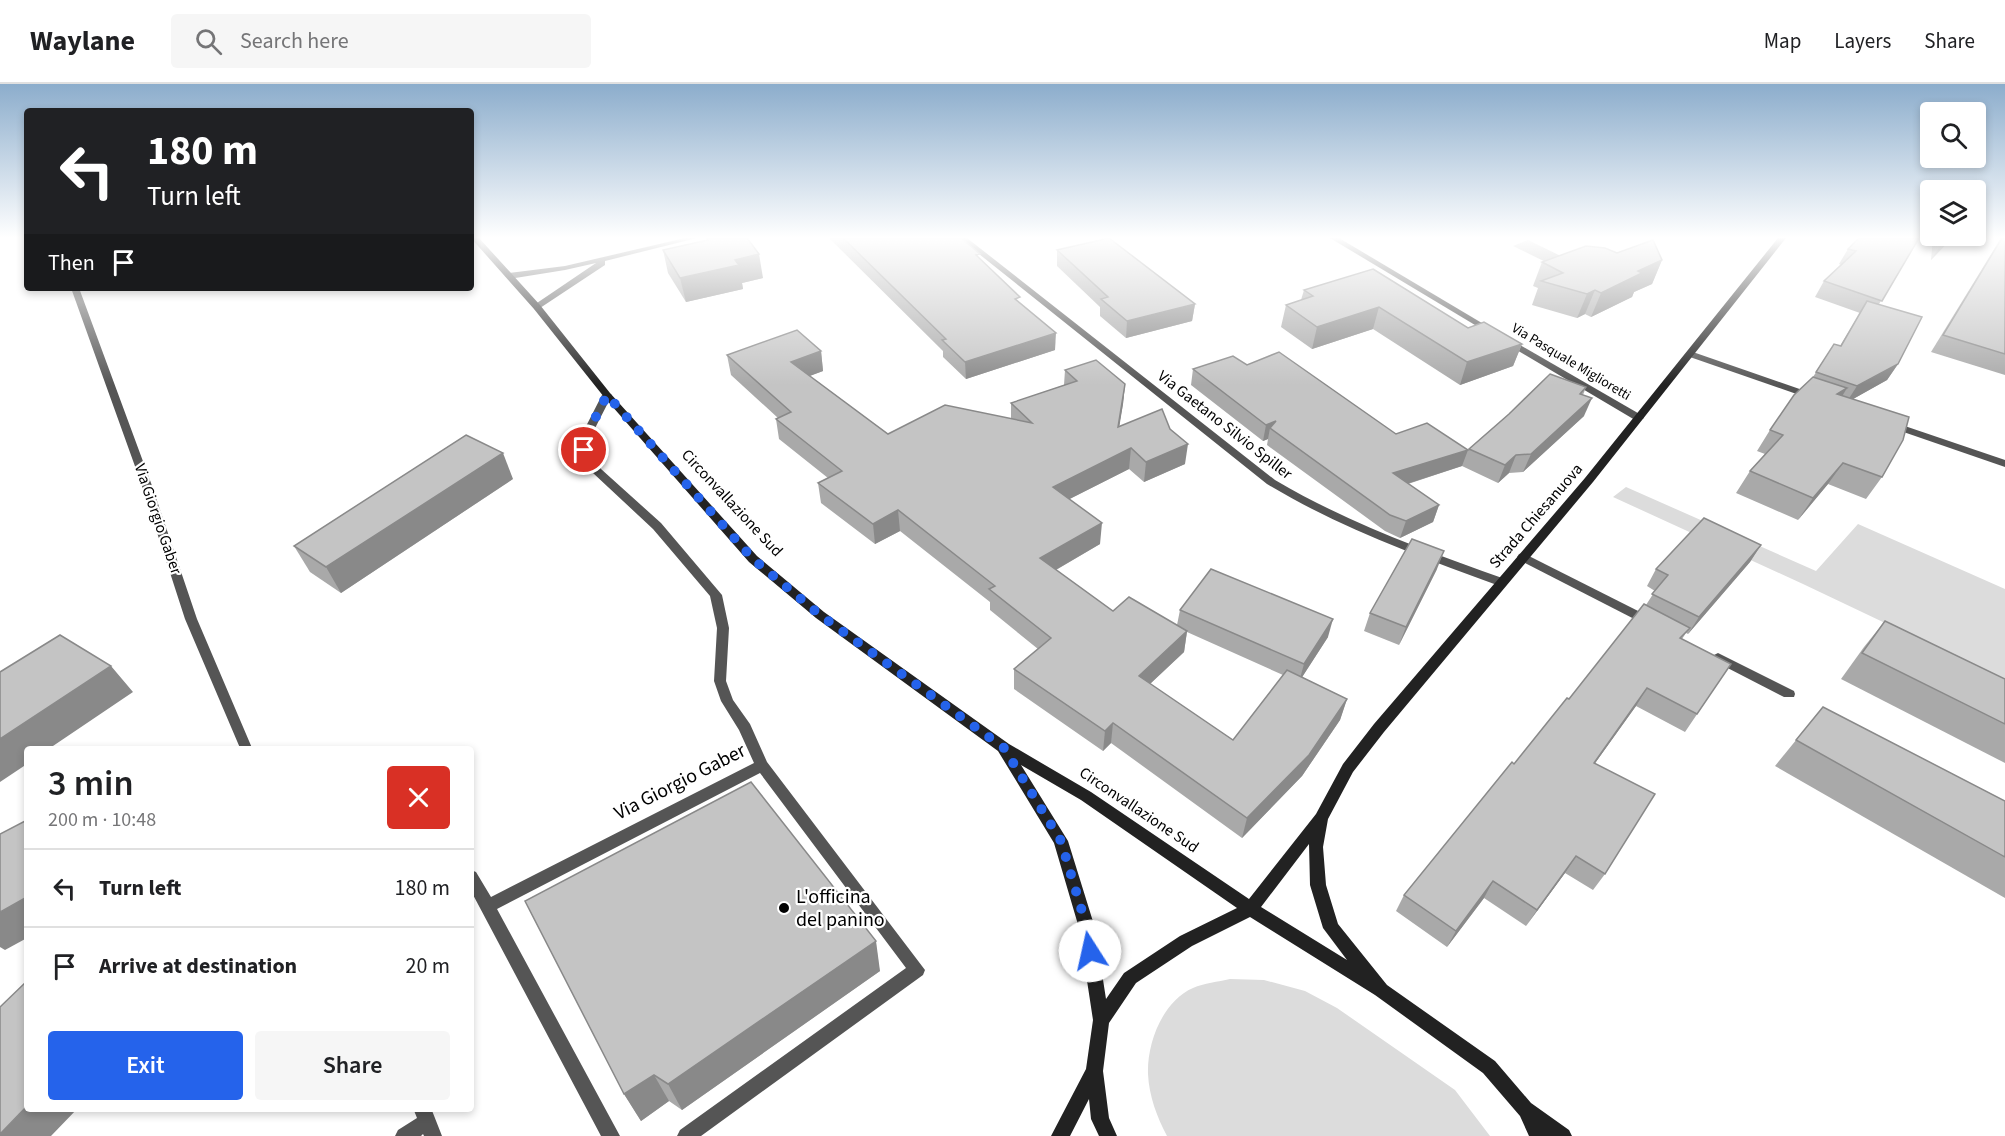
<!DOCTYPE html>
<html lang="en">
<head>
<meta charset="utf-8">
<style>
	body { margin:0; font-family:"Source Sans 3",sans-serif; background:#f6f6f6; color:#202124; height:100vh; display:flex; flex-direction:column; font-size:22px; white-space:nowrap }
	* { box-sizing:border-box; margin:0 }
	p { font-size:20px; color:#757577 }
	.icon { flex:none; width:33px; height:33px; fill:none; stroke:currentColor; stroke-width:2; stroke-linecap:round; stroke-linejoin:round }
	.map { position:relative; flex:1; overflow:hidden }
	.sheet { position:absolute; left:24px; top:662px; width:450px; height:366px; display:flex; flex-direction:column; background:#fff; border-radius:6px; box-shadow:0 3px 9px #0003 }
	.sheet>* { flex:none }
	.top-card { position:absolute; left:24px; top:24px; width:450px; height:183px; border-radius:6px; box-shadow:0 3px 9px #0003; background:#202124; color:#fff; overflow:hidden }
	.buttons { position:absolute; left:1920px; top:18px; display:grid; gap:12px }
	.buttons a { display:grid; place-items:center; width:66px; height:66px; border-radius:6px; background:#fff; box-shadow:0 3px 9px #0003; font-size:30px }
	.pin { position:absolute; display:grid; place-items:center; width:51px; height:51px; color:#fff; margin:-26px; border:3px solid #fff; border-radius:50%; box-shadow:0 2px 6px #0007 }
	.me { position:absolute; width:66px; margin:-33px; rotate:350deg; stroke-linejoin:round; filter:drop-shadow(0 0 4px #0008) }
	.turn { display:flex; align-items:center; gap:21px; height:126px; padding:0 24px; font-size:27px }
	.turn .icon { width:78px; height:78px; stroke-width:2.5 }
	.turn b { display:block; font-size:42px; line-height:51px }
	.then { display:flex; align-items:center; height:57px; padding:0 24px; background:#0003; gap:12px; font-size:22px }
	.round { display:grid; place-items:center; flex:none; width:63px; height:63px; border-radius:6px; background:#f6f6f6 }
	.overview { display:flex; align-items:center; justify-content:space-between; height:102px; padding:0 24px }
	h1 { font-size:36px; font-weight:600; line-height:45px }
	.action { display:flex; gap:12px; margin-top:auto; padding:12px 24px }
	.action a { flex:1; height:69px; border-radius:6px; background:#2563eb; color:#fff; font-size:24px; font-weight:600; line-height:69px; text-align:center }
	.action a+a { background:#f6f6f6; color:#202124 }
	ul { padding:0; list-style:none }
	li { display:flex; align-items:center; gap:18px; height:78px; padding:0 24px; border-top:2px solid #e0e0e0 }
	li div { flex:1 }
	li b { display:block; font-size:22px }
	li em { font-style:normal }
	header { display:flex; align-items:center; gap:36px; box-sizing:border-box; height:84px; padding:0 30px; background:#fff; border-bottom:2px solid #e0e0e0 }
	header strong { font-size:28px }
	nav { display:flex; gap:33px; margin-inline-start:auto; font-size:21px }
	.search { width:420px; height:54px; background:#f6f6f6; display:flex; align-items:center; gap:15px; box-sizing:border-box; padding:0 21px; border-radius:6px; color:#757577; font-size:22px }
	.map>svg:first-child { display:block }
	.green { fill:#dcdcdc }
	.water { fill:#a3a3a3 }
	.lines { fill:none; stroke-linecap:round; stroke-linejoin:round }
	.minor { fill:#555; fill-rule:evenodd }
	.secondary { fill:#222; fill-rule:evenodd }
	.wall { fill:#a9a9a9; fill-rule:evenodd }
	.shaded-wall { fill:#898989 }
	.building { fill:#c4c4c4; stroke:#898989; stroke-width:1.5 }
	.route { stroke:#2563eb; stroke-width:10; stroke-dasharray:0 18 }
	.poi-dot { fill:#000; stroke:#fff; stroke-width:2 }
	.labels { text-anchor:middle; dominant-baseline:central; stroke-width:4.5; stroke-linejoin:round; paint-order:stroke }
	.far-street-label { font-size:14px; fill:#000; stroke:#fff }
	.street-label { font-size:16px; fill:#000; stroke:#fff }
	.near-street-label { font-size:20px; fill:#000; stroke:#fff }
	.near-poi-label { font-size:20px; fill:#000; stroke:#fff; text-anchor:start }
</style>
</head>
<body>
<header>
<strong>Waylane</strong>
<div class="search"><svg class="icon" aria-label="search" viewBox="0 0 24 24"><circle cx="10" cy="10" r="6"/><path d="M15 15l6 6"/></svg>Search here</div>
<nav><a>Map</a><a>Layers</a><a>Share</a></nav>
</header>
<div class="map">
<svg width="2005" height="1052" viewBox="0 0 2005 1052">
	<rect width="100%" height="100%" fill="#fff"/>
	<g class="green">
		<path d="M 1626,403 L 1816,487 L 1858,440 L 2005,505 L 2005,596 L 1803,500 L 1613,413 Z"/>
		<path d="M 1230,895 L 1264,896 L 1305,907 L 1337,924 L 1455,1006 L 1490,1052 L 1167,1052 C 1157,1033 1149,1012 1148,990 C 1147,958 1163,917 1193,904 C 1204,899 1218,898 1230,895 Z"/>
	</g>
	<path class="water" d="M 1528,156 L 1571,177 L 1556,183 L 1513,162 Z"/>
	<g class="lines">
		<g class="minor">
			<path d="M 685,154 L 697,154 L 605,177 L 605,181 L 537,226 L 534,225 L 534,221 L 596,179 L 565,186 L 509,195 L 505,192 L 509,189 L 565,182 Z"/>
			<path d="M 959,154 L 967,154 L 1275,396 C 1348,439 1426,467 1505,495 L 1507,498 L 1505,501 L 1497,501 C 1418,472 1340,444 1267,400 Z"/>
			<path d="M 1330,154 L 1339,154 L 1497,248 L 1493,251 L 1490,250 Z"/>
			<path d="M 71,204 L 79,204 L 151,399 L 197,535 L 252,664 L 240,664 L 185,535 L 141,399 Z"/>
			<path d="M 1508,254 L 1643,332 L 1644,334 L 1639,337 L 1635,336 L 1505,259 L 1505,255 Z"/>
			<path d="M 1690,267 L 1814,310 L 1816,312 L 1811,315 L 1808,314 L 1687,272 L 1687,268 Z"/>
			<path d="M 607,308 L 612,311 L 590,354 L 589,366 L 601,385 L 661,439 L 722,511 L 729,544 L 726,597 L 733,616 L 750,640 L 767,678 L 925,886 L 923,891 L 701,1052 L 677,1052 L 680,1046 L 906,884 L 760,689 L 497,825 L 620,1052 L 601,1052 L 471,807 L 471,786 L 476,788 L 491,813 L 754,679 L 739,646 L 721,617 L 714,597 L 717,544 L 710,512 L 653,445 L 593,389 L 579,366 L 580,354 L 602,311 Z"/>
			<path d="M 1893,338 L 2005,376 L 2005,383 L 1889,343 L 1889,339 Z"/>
			<path d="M 1523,469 L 1654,535 L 1656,538 L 1650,542 L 1646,541 L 1519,476 L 1517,473 L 1519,470 Z"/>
			<path d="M 1718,569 L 1794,607 L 1795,610 L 1794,613 L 1784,613 L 1714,577 L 1712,574 L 1714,571 Z"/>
			<path d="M 413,1024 L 431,1024 L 442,1052 L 424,1052 L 423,1050 L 421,1052 L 395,1052 L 398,1046 L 417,1034 Z"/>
		</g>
		<path class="secondary" d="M 471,154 L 479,154 L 540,221 L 610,309 L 757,472 L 824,528 L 1009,660 L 1091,708 L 1249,815 L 1316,730 L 1343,680 L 1374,640 L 1585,394 L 1778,154 L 1786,154 L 1593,398 L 1384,648 L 1353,688 L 1328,735 L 1323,763 L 1326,801 L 1338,840 L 1387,901 L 1495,977 L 1531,1019 L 1569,1046 L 1572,1052 L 1529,1052 L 1520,1032 L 1483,989 L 1375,911 L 1250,833 L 1192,862 L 1136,899 L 1109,939 L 1103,987 L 1109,1034 L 1117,1052 L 1099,1052 L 1091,1035 L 1089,1015 L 1070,1052 L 1051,1052 L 1086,985 L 1093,936 L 1079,844 L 1054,759 L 998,667 L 816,534 L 749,478 L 604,313 L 534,225 ZM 1021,681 L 1081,716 L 1237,824 L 1180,852 L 1124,889 L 1106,915 L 1095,844 L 1068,757 ZM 1309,760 L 1310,801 L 1323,844 L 1347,876 L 1261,823 Z"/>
	</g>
	<g class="wall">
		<path d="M 706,154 L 763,194 L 742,199 L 743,205 L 686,218 L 668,189 L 663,166 L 706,156 Z"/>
		<path d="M 829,154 L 961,154 L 1020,219 L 1055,266 L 966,295 L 943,273 L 943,267 Z"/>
		<path d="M 1919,154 L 1879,220 L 1898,280 L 1887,296 L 1853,315 L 1882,393 L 1866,415 L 1828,400 L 1798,436 L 1736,409 L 1750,387 L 1765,370 L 1757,367 L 1770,346 L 1813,293 L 1834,260 L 1840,262 L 1860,229 L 1815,213 L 1824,197 L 1841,181 L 1839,180 L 1848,165 Z"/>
		<path d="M 1933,154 L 1952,154 L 1931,176 Z"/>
		<path d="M 2001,154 L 2005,154 L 2005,291 L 1931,268 Z"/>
		<path d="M 1057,166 L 1195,220 L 1192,237 L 1126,254 L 1100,232 L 1100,223 L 1057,182 Z"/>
		<path d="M 1617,169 L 1662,176 L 1652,200 L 1634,208 L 1632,213 L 1591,233 L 1585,230 L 1577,234 L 1532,221 L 1538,204 L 1533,202 L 1542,178 Z"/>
		<path d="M 1304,206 L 1468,244 L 1522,260 L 1513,282 L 1460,301 L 1373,245 L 1312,265 L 1281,243 L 1286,221 L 1301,216 Z"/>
		<path d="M 821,267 L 823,287 L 809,292 L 888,350 L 1011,335 L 1011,319 L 1064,301 L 1065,286 L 1125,300 L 1123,320 L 1119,342 L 1170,345 L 1185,380 L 1144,398 L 1129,385 L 1069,415 L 1100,460 L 1056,486 L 1113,527 L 1177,541 L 1180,526 L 1328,553 L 1302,593 L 1347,615 L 1340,636 L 1302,692 L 1242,754 L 1111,659 L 1103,667 L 1014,605 L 1014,585 L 1038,565 L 990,526 L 990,518 L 900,447 L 875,460 L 821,419 L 818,399 L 828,394 L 779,355 L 776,335 L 778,334 L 731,291 L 727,271 ZM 1187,548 L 1283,591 L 1233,656 L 1150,600 L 1184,568 Z"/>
		<path d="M 1247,281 L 1396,350 L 1468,366 L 1469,365 L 1586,303 L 1583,311 L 1584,332 L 1523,388 L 1509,389 L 1498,399 L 1462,382 L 1408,400 L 1439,421 L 1433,438 L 1400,454 L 1385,447 L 1267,361 L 1268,355 L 1263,357 L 1191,301 L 1193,285 Z"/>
		<path d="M 513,395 L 341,509 L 310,488 L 294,462 Z"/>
		<path d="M 1761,461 L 1750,478 L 1688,550 L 1686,549 L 1682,555 L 1731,580 L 1685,648 L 1636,622 L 1595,679 L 1605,790 L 1593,806 L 1565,789 L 1526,842 L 1484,814 L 1447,863 L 1396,827 L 1404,811 L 1569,615 L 1646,521 L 1655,507 L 1647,502 L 1656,485 Z"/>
		<path d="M 1437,485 L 1399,561 L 1364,547 L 1370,529 Z"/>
		<path d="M 1885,537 L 2005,595 L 2005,679 L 1841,595 L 1864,563 Z"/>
		<path d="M 1823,623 L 2005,717 L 2005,814 L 1775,682 Z"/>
		<path d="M 525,817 L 880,887 L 682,1026 L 669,1017 L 641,1037 L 624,1010 Z"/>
	</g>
	<g class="shaded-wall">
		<path d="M 1947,154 L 1952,154 L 1931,176 L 1941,160 Z"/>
		<path d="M 759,170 L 763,194 L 742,199 L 743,205 L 686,218 L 680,194 L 735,176 Z"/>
		<path d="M 1662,176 L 1652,200 L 1634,208 L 1632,213 L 1591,233 L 1601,209 L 1638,187 Z"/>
		<path d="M 1595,206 L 1585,230 L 1577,234 L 1587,210 Z"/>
		<path d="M 1195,220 L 1192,237 L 1126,254 L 1127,237 Z"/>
		<path d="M 1379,223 L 1373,245 L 1312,265 L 1317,243 Z"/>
		<path d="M 1056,249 L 1055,266 L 966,295 L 965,278 Z"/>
		<path d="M 1522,260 L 1513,282 L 1460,301 L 1467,278 Z"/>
		<path d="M 821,267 L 823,287 L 794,298 L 791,278 Z"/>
		<path d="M 1898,280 L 1887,296 L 1846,319 L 1857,302 Z"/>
		<path d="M 1125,300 L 1123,320 L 1116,363 L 1118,343 Z"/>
		<path d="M 1847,304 L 1834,326 L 1837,310 Z"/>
		<path d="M 1592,314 L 1584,332 L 1523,388 L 1531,370 Z"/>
		<path d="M 1276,337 L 1270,344 L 1268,355 L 1263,357 L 1266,341 Z"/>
		<path d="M 1188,360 L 1185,380 L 1144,398 L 1146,378 Z"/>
		<path d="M 1131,364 L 1129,385 L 1052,424 L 1053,403 Z"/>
		<path d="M 1468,366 L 1462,382 L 1388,406 L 1393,389 Z"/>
		<path d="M 503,369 L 513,395 L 341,509 L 326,483 Z"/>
		<path d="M 1516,371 L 1509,389 L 1498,399 L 1505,381 Z"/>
		<path d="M 1843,379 L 1828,400 L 1798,436 L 1813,414 Z"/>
		<path d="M 1439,421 L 1433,438 L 1400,454 L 1406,437 Z"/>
		<path d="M 898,426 L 900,447 L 875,460 L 873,440 Z"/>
		<path d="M 1102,439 L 1100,460 L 1040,495 L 1040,474 Z"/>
		<path d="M 1761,461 L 1750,478 L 1688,550 L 1699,533 Z"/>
		<path d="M 1444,467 L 1437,485 L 1399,561 L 1406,543 Z"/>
		<path d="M 1333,535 L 1328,553 L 1299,598 L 1304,580 Z"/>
		<path d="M 1187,547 L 1184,568 L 1136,613 L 1139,592 Z"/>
		<path d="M 111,582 L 133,608 L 50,664 L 27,664 L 27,680 L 0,698 L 0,655 Z"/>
		<path d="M 1647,604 L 1636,622 L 1583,696 L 1594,679 Z"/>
		<path d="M 1347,615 L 1340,636 L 1302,692 L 1242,754 L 1247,734 Z"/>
		<path d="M 1113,639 L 1111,659 L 1103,667 L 1105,647 Z"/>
		<path d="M 1576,772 L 1565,789 L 1526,842 L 1537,826 Z"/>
		<path d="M 1493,797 L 1484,814 L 1447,863 L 1456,847 Z"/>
		<path d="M 27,813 L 27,854 L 5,866 L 0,863 L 0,828 Z"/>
		<path d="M 876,857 L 880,887 L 682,1026 L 668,1000 Z"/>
		<path d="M 654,991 L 669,1017 L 641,1037 L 624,1010 Z"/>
		<path d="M 27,1022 L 27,1024 L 78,1024 L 51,1052 L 0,1052 L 0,1050 Z"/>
	</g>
	<g class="building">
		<path d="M 706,154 L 747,154 L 759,170 L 735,176 L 739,181 L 680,194 L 663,166 L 708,156 Z"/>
		<path d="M 843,154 L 961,154 L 980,170 L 976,171 L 1020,213 L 1015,215 L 1056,249 L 965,278 L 942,256 L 946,255 Z"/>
		<path d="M 1109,154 L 1195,220 L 1127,237 L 1101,215 L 1108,213 L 1057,166 Z"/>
		<path d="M 1859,154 L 1919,154 L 1882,217 L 1824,197 L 1856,167 L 1848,165 Z"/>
		<path d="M 1942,154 L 1947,154 L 1941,160 Z"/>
		<path d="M 2002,154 L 2005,154 L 2005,270 L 1943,251 Z"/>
		<path d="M 1653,156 L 1662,176 L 1638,187 L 1642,189 L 1601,209 L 1595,206 L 1587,210 L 1541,197 L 1563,189 L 1542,178 L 1586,162 L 1605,164 L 1617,169 Z"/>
		<path d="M 1373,185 L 1468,244 L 1484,238 L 1522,260 L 1467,278 L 1379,223 L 1317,243 L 1286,221 L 1313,212 L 1304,206 Z"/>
		<path d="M 1867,217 L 1922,233 L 1898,280 L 1857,302 L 1816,288 L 1834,260 L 1841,262 Z"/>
		<path d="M 797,246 L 821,267 L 791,278 L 888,350 L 945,321 L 1032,339 L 1011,319 L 1077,297 L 1065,286 L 1096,276 L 1125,300 L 1118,343 L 1162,325 L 1170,345 L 1188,360 L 1146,378 L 1131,364 L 1053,403 L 1102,439 L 1040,474 L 1113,527 L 1129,513 L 1187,547 L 1139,592 L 1233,656 L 1287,586 L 1347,615 L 1309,671 L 1247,734 L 1113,639 L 1105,647 L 1014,585 L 1051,554 L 989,505 L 995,502 L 898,426 L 873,440 L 818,399 L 842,387 L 776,335 L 791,328 L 727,271 Z"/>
		<path d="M 1279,268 L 1396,350 L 1427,339 L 1468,366 L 1393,389 L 1439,421 L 1406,437 L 1390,431 L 1270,344 L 1276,337 L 1266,341 L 1193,285 L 1233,272 L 1247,281 Z"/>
		<path d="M 1550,290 L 1586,303 L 1580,310 L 1592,314 L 1531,370 L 1516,371 L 1505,381 L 1469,365 L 1509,330 Z"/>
		<path d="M 1813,293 L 1847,304 L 1837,310 L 1909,333 L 1903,356 L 1882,393 L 1843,379 L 1813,414 L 1750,387 L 1783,351 L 1770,346 L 1794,311 Z"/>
		<path d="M 466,351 L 503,369 L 326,483 L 294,462 Z"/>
		<path d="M 1704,434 L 1761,461 L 1699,533 L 1652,510 L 1668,491 L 1656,485 Z"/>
		<path d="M 1412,455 L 1444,467 L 1406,543 L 1370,529 Z"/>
		<path d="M 1211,485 L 1333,535 L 1304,580 L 1180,526 Z"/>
		<path d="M 1644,520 L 1690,544 L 1680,554 L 1731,580 L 1697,630 L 1647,604 L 1594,679 L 1655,710 L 1605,790 L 1576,772 L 1537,826 L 1493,797 L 1456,847 L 1404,811 L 1512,678 L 1514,680 L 1567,614 L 1569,615 Z"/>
		<path d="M 1885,537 L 2005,595 L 2005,640 L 1862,569 Z"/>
		<path d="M 60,551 L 111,582 L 0,655 L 0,588 Z"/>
		<path d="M 1823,623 L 2005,717 L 2005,773 L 1796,656 Z"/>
		<path d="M 751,698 L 876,857 L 668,1000 L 654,991 L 624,1010 L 525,817 Z"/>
		<path d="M 27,736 L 27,813 L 0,828 L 0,750 Z"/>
		<path d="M 27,897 L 27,1022 L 0,1050 L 0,923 Z"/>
	</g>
	<linearGradient id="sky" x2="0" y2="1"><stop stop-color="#8cadcc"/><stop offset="0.51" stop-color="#fff"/><stop offset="1" stop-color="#fff" stop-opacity="0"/></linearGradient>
	<rect width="2005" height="301" fill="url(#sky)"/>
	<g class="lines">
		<path class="route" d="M 584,366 L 585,354 L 607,311 L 753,475 L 820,531 L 1004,664 L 1061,757 L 1087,844 L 1090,867"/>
	</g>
	<circle class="poi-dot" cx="784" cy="824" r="6"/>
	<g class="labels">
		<g class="far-street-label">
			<text transform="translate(1571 278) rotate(31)">Via Pasquale Miglioretti</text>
		</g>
		<g class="street-label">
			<text transform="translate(1225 341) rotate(38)">Via Gaetano Silvio Spiller</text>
			<text transform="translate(732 419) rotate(47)">Circonvallazione Sud</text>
			<text transform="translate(1536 432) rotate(-49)">Strada Chiesanuova</text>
			<text transform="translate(158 435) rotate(71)">Via Giorgio Gaber</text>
			<text transform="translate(1139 726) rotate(34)">Circonvallazione Sud</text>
		</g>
		<g class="near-street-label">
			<text transform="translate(680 698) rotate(-27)">Via Giorgio Gaber</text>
		</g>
		<g class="near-poi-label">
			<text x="796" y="813">L'officina<tspan x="796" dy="23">del panino</tspan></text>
		</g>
	</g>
</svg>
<div class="buttons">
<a><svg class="icon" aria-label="search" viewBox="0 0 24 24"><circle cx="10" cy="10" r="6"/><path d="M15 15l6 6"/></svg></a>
<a><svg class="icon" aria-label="layers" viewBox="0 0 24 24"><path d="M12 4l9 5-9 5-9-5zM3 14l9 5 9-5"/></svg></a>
</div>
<div class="pin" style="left:584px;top:366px;background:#d93025"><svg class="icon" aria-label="arrive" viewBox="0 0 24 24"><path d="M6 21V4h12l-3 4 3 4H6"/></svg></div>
<svg class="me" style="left:1090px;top:867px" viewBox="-20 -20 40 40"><circle r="19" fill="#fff"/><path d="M0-13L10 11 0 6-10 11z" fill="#2563eb"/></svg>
<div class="top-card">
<div class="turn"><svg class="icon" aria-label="left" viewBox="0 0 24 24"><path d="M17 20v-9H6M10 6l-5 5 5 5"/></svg><div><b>180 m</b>Turn left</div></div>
<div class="then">Then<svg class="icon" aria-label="arrive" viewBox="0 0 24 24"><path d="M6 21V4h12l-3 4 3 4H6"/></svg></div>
</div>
<section class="sheet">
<div class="overview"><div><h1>3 min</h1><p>200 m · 10:48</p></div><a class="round" style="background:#d93025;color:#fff"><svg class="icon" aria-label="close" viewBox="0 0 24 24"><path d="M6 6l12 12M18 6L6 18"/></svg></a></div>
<ul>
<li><svg class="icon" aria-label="left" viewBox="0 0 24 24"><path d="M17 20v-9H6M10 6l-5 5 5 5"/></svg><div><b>Turn left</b></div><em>180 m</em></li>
<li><svg class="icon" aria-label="arrive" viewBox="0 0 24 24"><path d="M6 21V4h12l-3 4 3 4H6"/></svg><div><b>Arrive at destination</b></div><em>20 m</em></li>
</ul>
<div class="action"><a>Exit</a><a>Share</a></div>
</section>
</div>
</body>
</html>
